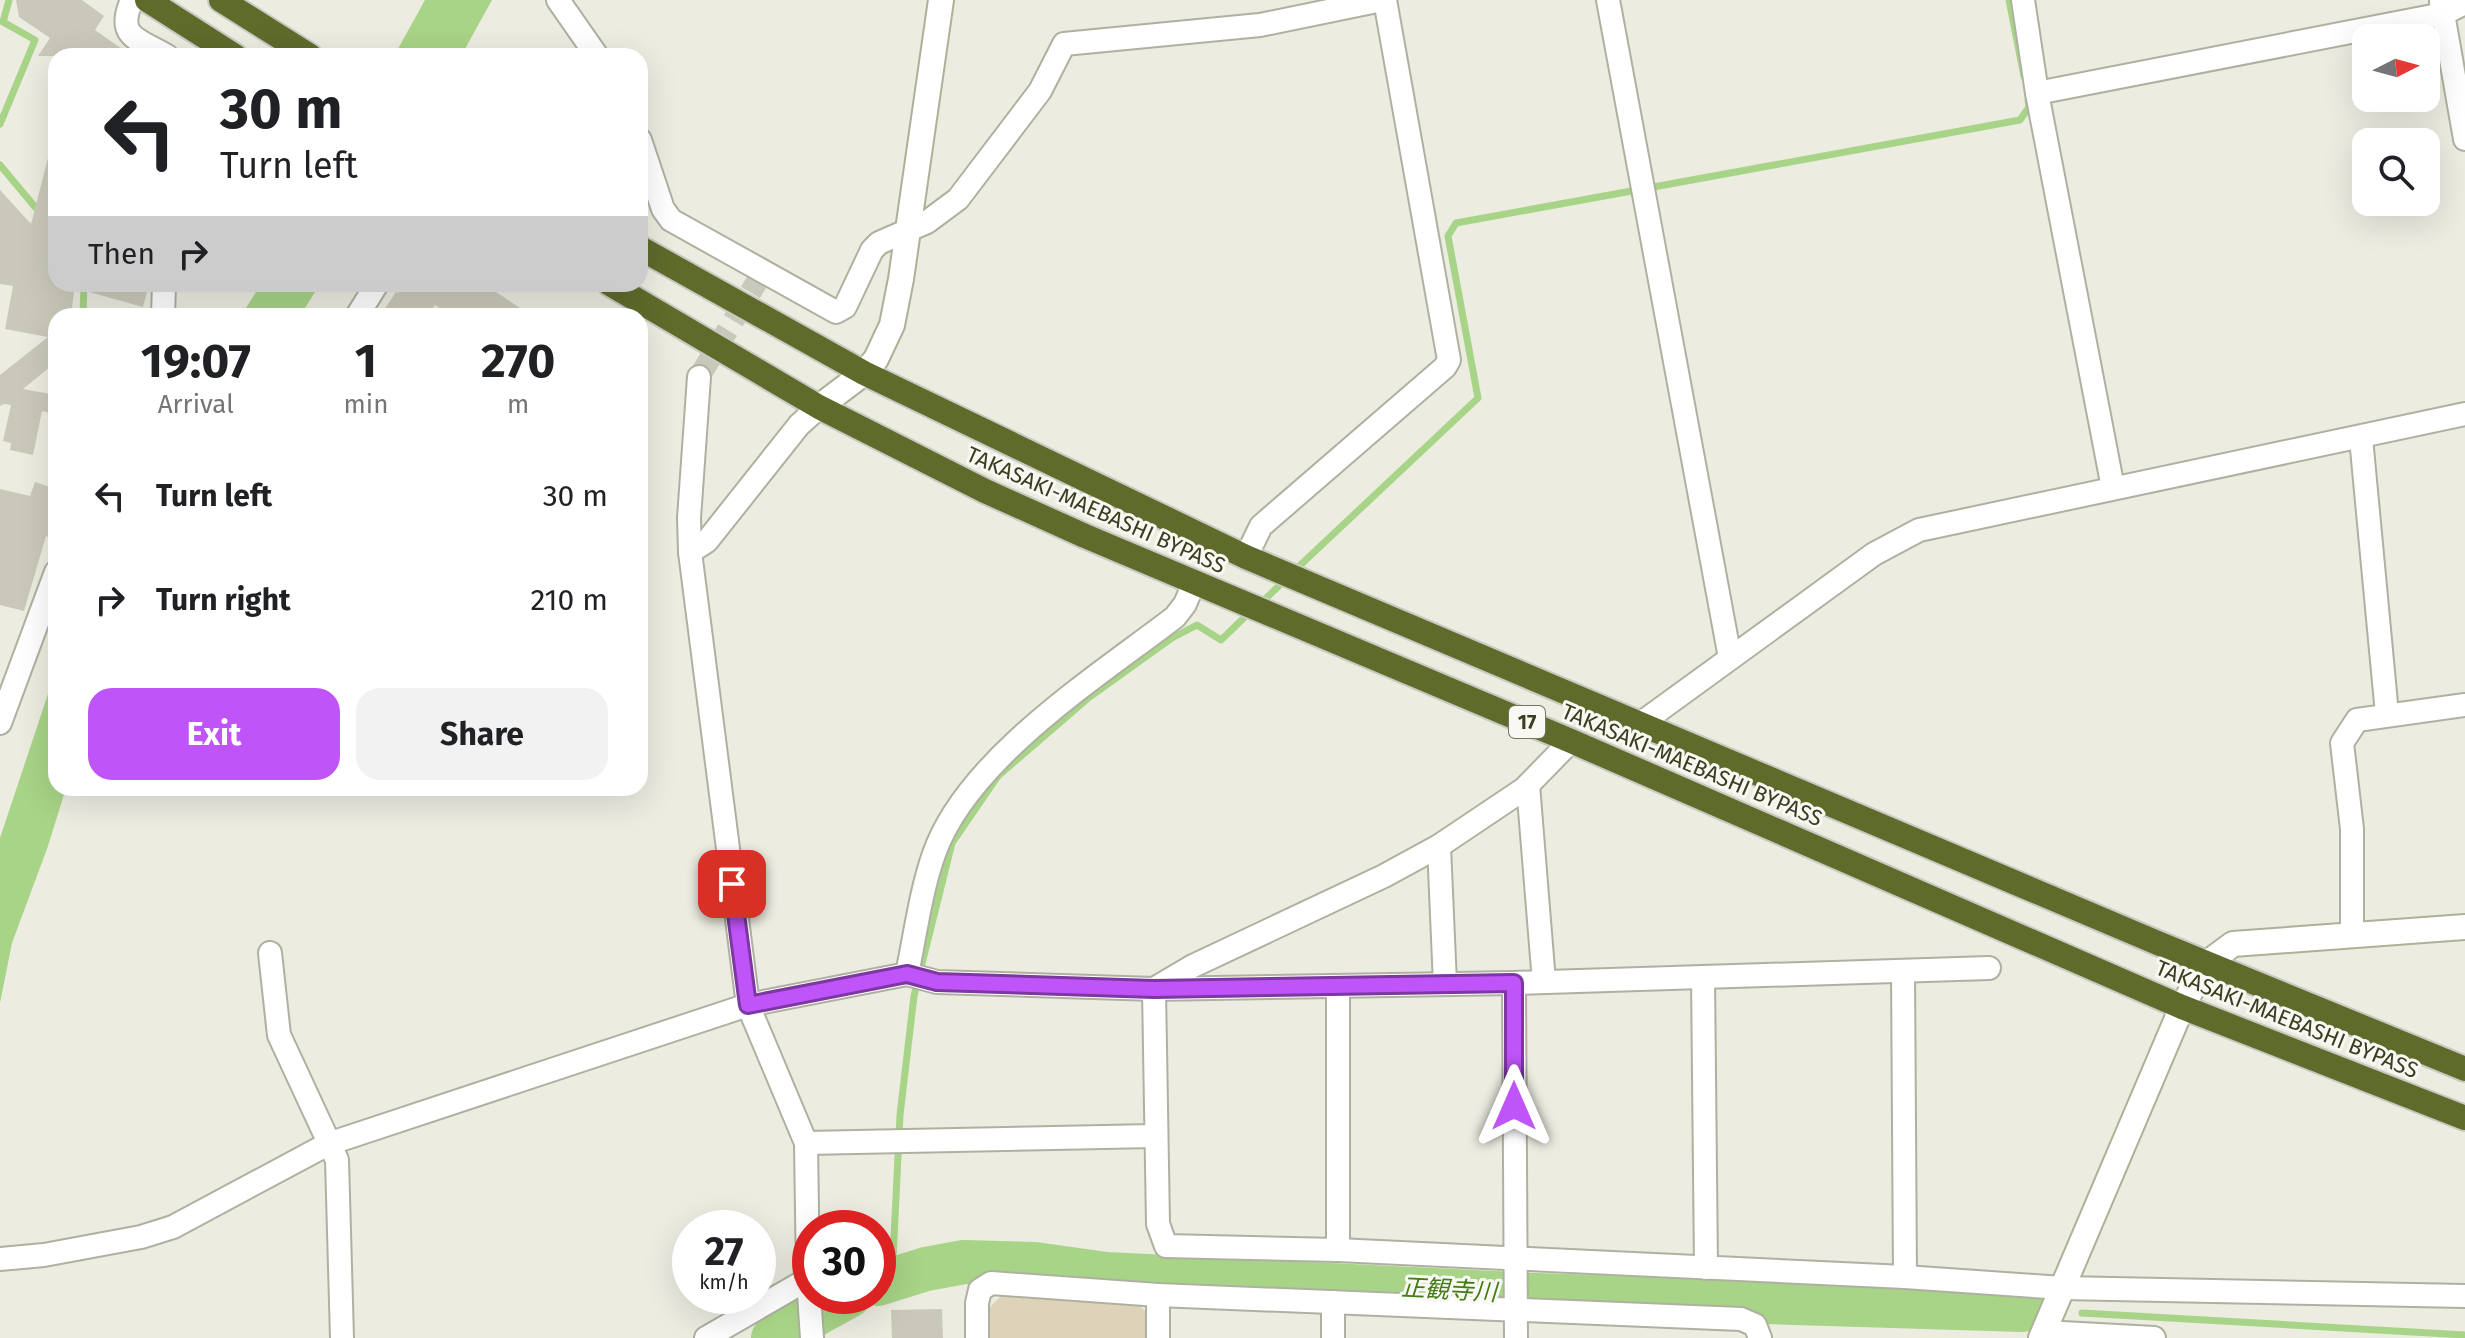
<!DOCTYPE html>
<html lang="en">
<head>
<meta charset="utf-8">
<style>
	body { margin:0; font-family:"Fira Sans","Noto Sans JP",sans-serif; background:#f2f2f2; color:#202124; height:100vh; display:flex; flex-direction:column; font-size:30px; white-space:nowrap }
	* { box-sizing:border-box; margin:0 }
	p { font-size:26px; color:#757577 }
	.icon { flex:none; width:44px; height:44px; fill:none; stroke:currentColor; stroke-width:2; stroke-linecap:round; stroke-linejoin:round }
	.map { position:relative; flex:1; overflow:hidden }
	.sheet { position:absolute; left:48px; top:308px; width:600px; height:488px; display:flex; flex-direction:column; background:#fff; border-radius:24px; box-shadow:0 8px 32px #0002 }
	.sheet>* { flex:none }
	.guide { position:absolute; left:48px; top:48px; width:600px; height:244px; border-radius:24px; box-shadow:0 8px 32px #0002; background:#fff; color:#202124; overflow:hidden }
	.needle { width:52px; rotate:84deg }
	.controls { position:absolute; left:2352px; top:24px; display:grid; gap:16px }
	.controls a { display:grid; place-items:center; width:88px; height:88px; border-radius:16px; background:#fff; box-shadow:0 8px 32px #0002; font-size:40px }
	.speed { position:absolute; left:672px; top:1210px; display:flex; gap:16px; font-size:40px; font-weight:700; text-align:center }
	.speed>* { display:grid; place-content:center; width:104px; height:104px; border-radius:50%; background:#fff; box-shadow:0 8px 32px #0002; line-height:1 }
	.speed small { font-size:20px; font-weight:400 }
	.speed .limit { border:12px solid #d22; background:#fff; color:#111 }
	.pin { position:absolute; display:grid; place-items:center; width:68px; height:68px; color:#fff; margin:-34px; border-radius:16px; box-shadow:0 4px 12px #0006 }
	.me { position:absolute; width:88px; margin:-44px; rotate:0deg; stroke-linejoin:round; filter:drop-shadow(0 0 6px #0008) }
	.turn { display:flex; align-items:center; gap:28px; height:168px; padding:0 40px; font-size:36px }
	.turn .icon { width:104px; height:104px; stroke-width:2.5 }
	.turn b { display:block; font-size:56px; line-height:68px }
	.then { display:flex; align-items:center; height:76px; padding:0 40px; background:#0003; gap:16px; font-size:30px }
	.eta { display:flex; justify-content:space-evenly; align-items:center; height:136px; text-align:center }
	.eta b { font-size:48px; font-weight:700; line-height:56px }
	.button { display:flex; gap:16px; margin-top:auto; padding:16px 40px }
	.button a { flex:1; height:92px; border-radius:24px; background:#bf54f8; color:#fff; font-size:32px; font-weight:700; line-height:92px; text-align:center }
	.button a+a { background:#f2f2f2; color:#202124 }
	ul { padding:0; list-style:none }
	li { display:flex; align-items:center; gap:24px; height:104px; padding:0 40px }
	li div { flex:1 }
	li b { display:block; font-size:30px }
	li em { font-style:normal }
	.map>svg:first-child { display:block }
	.green { fill:#ded2b9 }
	.water { fill:#a8d487 }
	.lines { fill:none; stroke-linecap:round; stroke-linejoin:round }
	.stream { stroke:#a8d487; stroke-width:7 }
	.river { stroke:#a8d487; stroke-width:44 }
	.building { fill:#cac9b9 }
	.street-tunnel { stroke:#c8c9bb; stroke-width:22; stroke-dasharray:22 11; stroke-linecap:butt }
	.street-casing { stroke:#afb1a0; stroke-width:26 }
	.secondary-casing { stroke:#aeb097; stroke-width:28 }
	.highway-casing { stroke:#c8c9c1; stroke-width:28 }
	.street { stroke:#fff; stroke-width:22 }
	.secondary { stroke:#fff; stroke-width:24 }
	.highway { stroke:#5e6b2b; stroke-width:24 }
	.route-casing { stroke:#7c37a1; stroke-width:20 }
	.route { stroke:#bf54f8; stroke-width:14 }
	.labels { text-anchor:middle; dominant-baseline:central; stroke-width:6; stroke-linejoin:round; paint-order:stroke }
	.shield { fill:#f9f8f2; stroke:#737660; stroke-width:2 }
	.shield-label { font-size:20px; font-weight:bold; fill:#3a3e21 }
	.street-label { font-size:22px; fill:#3a3e21; stroke:#f9f8f2 }
	.water-label { font-size:24px; font-style:italic; fill:#427c18; stroke:#f9f8f2 }
</style>
</head>
<body>
<div class="map">
<svg width="2465" height="1338" viewBox="0 0 2465 1338">
	<rect width="100%" height="100%" fill="#ecece1"/>
	<path class="green" d="M 1001,1296 L 1137,1303 L 1149,1315 L 1149,1338 L 988,1338 L 988,1309 Z"/>
	<g class="water">
		<path d="M 425,0 L 492,0 L 461,56 L 394,56 Z"/>
		<path d="M 261,284 L 320,284 L 300,316 L 241,316 Z"/>
		<path d="M 56,670 L 56,788 L 66,788 L 48,846 L 12,943 L 0,1003 L 0,838 Z"/>
	</g>
	<g class="lines">
		<g class="stream">
			<path d="M 2009,0 L 2024,76"/>
			<path d="M 0,124 L 35,40 L 3,22 L 9,0"/>
			<path d="M 0,165 L 35,207 L 56,218"/>
			<path d="M 83,316 L 84,284"/>
			<path d="M 1294,571 L 1478,398 L 1448,236 L 1456,223 L 2020,120 L 2029,107 L 2028,100"/>
			<path d="M 1260,604 L 1285,580"/>
			<path d="M 892,1279 L 900,1115 L 914,996 L 952,843 L 998,776 L 1087,699 L 1172,638 L 1197,625 L 1221,640 L 1250,612"/>
			<path d="M 2082,1313 L 2465,1335"/>
		</g>
		<g class="river">
			<path d="M 878,1284 L 926,1269 L 964,1262 L 1035,1264 L 1106,1274 L 1535,1295 L 2023,1310"/>
			<path d="M 773,1338 L 849,1296"/>
		</g>
	</g>
	<g class="building">
		<path d="M 16,0 L 82,0 L 104,16 L 95,30 L 132,56 L 38,56 L 50,38 L 19,17 Z"/>
		<path d="M 49,154 L 56,155 L 56,284 L 75,284 L 71,316 L 56,316 L 56,362 L 23,389 L 56,395 L 55,414 L 42,411 L 33,455 L 10,450 L 11,443 L 3,441 L 11,405 L 4,404 L 0,406 L 0,375 L 48,337 L 5,329 L 13,286 L 0,284 L 0,190 L 31,224 Z"/>
		<path d="M 83,284 L 149,284 L 143,307 L 82,290 Z"/>
		<path d="M 404,284 L 484,284 L 532,316 L 452,316 L 435,305 L 427,316 L 380,316 L 396,292 L 398,293 Z"/>
		<path d="M 35,482 L 56,489 L 56,528 L 52,539 L 46,536 L 24,611 L 0,605 L 0,489 L 30,496 Z"/>
		<path d="M 942,1309 L 943,1338 L 892,1338 L 891,1310 Z"/>
	</g>
	<g class="lines">
		<path class="street-tunnel" d="M 699,377 L 758,280"/>
		<g class="street-casing">
			<g id="street">
				<path d="M 132,0 C 115,38 139,39 167,56"/>
				<path d="M 558,0 L 597,56"/>
				<path d="M 1608,0 L 1730,658"/>
				<path d="M 2023,0 L 2037,93 L 2113,488"/>
				<path d="M 2441,2 L 2465,139"/>
				<path d="M 2037,93 L 2443,14 L 2465,3"/>
				<path d="M 640,140 L 663,209 L 671,220 L 836,312 L 845,307 L 872,250 L 879,243 L 927,222 L 958,199 L 1040,91 L 1064,44 L 1260,25 L 1382,0"/>
				<path d="M 163,316 L 164,284"/>
				<path d="M 357,316 L 377,284"/>
				<path d="M 2361,438 L 2387,714"/>
				<path d="M 690,552 L 689,518 L 699,377"/>
				<path d="M 1246,557 L 1261,526 L 1445,367 L 1449,360 L 1385,0"/>
				<path d="M 0,723 L 56,572"/>
				<path d="M 1640,724 L 1874,554 L 1919,530 L 2465,414"/>
				<path d="M 1571,741 L 1524,789 L 1439,846 L 1384,876 L 1193,966 L 1154,989 L 1158,1224 L 1166,1246 L 1338,1250 L 1905,1277 L 2062,1288 L 2465,1296"/>
				<path d="M 1528,785 L 1544,982"/>
				<path d="M 1439,846 L 1445,984"/>
				<path d="M 2352,933 L 2352,829 L 2342,743 L 2357,720 L 2465,705"/>
				<path d="M 270,953 L 279,1035 L 337,1160 L 342,1338"/>
				<path d="M 1903,971 L 1905,1277"/>
				<path d="M 907,974 C 915,936 921,890 934,854 C 967,759 1097,677 1175,617 L 1185,604 L 1194,583"/>
				<path d="M 1703,977 L 1706,1268"/>
				<path d="M 1514,983 L 1516,1338"/>
				<path d="M 806,1143 L 1154,1136"/>
				<path d="M 1338,1250 L 1338,986"/>
				<path d="M 0,1259 L 44,1255 L 141,1237 L 173,1227 L 328,1144 L 748,1005 L 907,974 L 937,982 L 1154,989 L 1514,983 L 1989,968"/>
				<path d="M 1158,1295 L 1158,1338"/>
				<path d="M 1333,1302 L 1333,1338"/>
				<path d="M 2044,1332 L 2154,1338"/>
				<path d="M 706,1338 L 808,1279"/>
				<path d="M 812,1338 L 808,1279 L 806,1143 L 748,1005 L 690,552 L 707,541 L 799,425 L 819,407"/>
				<path d="M 977,1338 L 977,1303 L 980,1290 L 991,1283 L 1158,1295 L 1741,1319 L 1755,1325 L 1760,1338"/>
			</g>
		</g>
		<g class="secondary-casing">
			<g id="secondary">
				<path d="M 819,407 L 864,373 L 876,359 L 892,325 L 901,279 L 941,0"/>
				<path d="M 2041,1338 L 2182,1007 L 2206,964 L 2233,944 L 2465,927"/>
			</g>
		</g>
		<g class="highway-casing">
			<g id="highway">
				<path d="M 147,0 L 235,56"/>
				<path d="M 221,0 L 310,56"/>
				<path d="M 640,248 L 864,373 L 1246,557 L 2160,944 L 2465,1069"/>
				<path d="M 610,284 L 819,407 L 985,491 L 1085,536 L 1571,741 L 2182,1007 L 2465,1118"/>
			</g>
		</g>
		<use href="#street" class="street"/>
		<use href="#secondary" class="secondary"/>
		<use href="#highway" class="highway"/>
	</g>
	<g class="lines">
		<g class="route-casing">
			<path id="route" d="M 732,884 L 748,1005 L 907,974 L 937,982 L 1154,989 L 1514,983 L 1514,1106"/>
		</g>
		<use href="#route" class="route"/>
	</g>
	<g class="labels">
		<rect class="shield" x="1509" y="706" width="36" height="32" rx="6"/>
		<g class="shield-label">
			<text x="1527" y="722">17</text>
		</g>
		<g class="street-label">
			<text transform="translate(1096 510) rotate(24)">TAKASAKI-MAEBASHI BYPASS</text>
			<text transform="translate(1692 765) rotate(23)">TAKASAKI-MAEBASHI BYPASS</text>
			<text transform="translate(2287 1019) rotate(22)">TAKASAKI-MAEBASHI BYPASS</text>
		</g>
		<g class="water-label">
			<text transform="translate(1449 1290) rotate(3)">正観寺川</text>
		</g>
	</g>
</svg>
<div class="controls">
<a><svg class="needle" viewBox="-14 -14 28 28"><path d="M0-13l5 13h-10z" fill="#e53935"/><path d="M0 13l5-13h-10z" fill="#757577"/></svg></a>
<a><svg class="icon" aria-label="search" viewBox="0 0 24 24"><circle cx="10" cy="10" r="6"/><path d="M15 15l6 6"/></svg></a>
</div>
<div class="speed"><div>27<small>km/h</small></div><div class="limit">30</div></div>
<div class="pin" style="left:732px;top:884px;background:#d93025"><svg class="icon" aria-label="arrive" viewBox="0 0 24 24"><path d="M6 21V4h12l-3 4 3 4H6"/></svg></div>
<svg class="me" style="left:1514px;top:1106px" viewBox="-20 -20 40 40"><path d="M0-17L14 15 0 8-14 15z" fill="#bf54f8" stroke="#fff" stroke-width="4"/></svg>
<div class="guide">
<div class="turn"><svg class="icon" aria-label="left" viewBox="0 0 24 24"><path d="M17 20v-9H6M10 6l-5 5 5 5"/></svg><div><b>30 m</b>Turn left</div></div>
<div class="then">Then<svg class="icon" aria-label="right" viewBox="0 0 24 24"><path d="M7 20v-9h11M14 6l5 5-5 5"/></svg></div>
</div>
<section class="sheet">
<div class="eta">
<div><b>19:07</b><p>Arrival</p></div>
<div><b>1</b><p>min</p></div>
<div><b>270</b><p>m</p></div>
</div>
<ul>
<li><svg class="icon" aria-label="left" viewBox="0 0 24 24"><path d="M17 20v-9H6M10 6l-5 5 5 5"/></svg><div><b>Turn left</b></div><em>30 m</em></li>
<li><svg class="icon" aria-label="right" viewBox="0 0 24 24"><path d="M7 20v-9h11M14 6l5 5-5 5"/></svg><div><b>Turn right</b></div><em>210 m</em></li>
</ul>
<div class="button"><a>Exit</a><a>Share</a></div>
</section>
</div>
</body>
</html>
